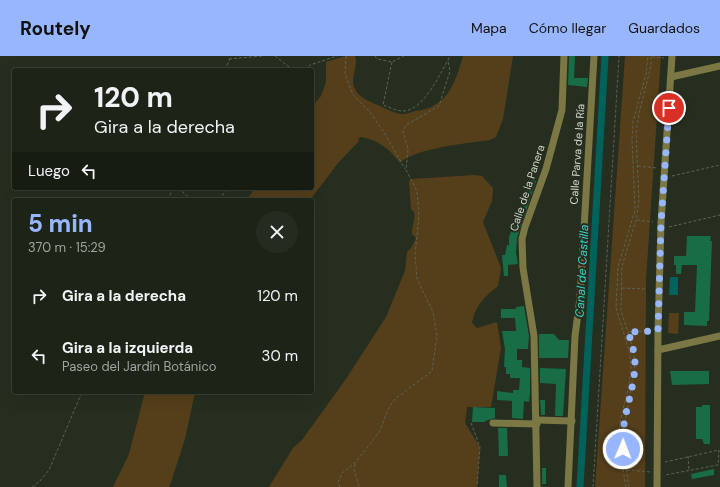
<!DOCTYPE html>
<html lang="es">
<head>
<meta charset="utf-8">
<style>
	body { margin:0; font-family:"DM Sans",sans-serif; background:#252b20; color:#f1f3f6; height:100vh; display:flex; flex-direction:column; font-size:15px; white-space:nowrap }
	* { box-sizing:border-box; margin:0 }
	p { font-size:13px; color:#a0a4a1 }
	.icon { flex:none; width:22px; height:22px; fill:none; stroke:currentColor; stroke-width:2; stroke-linecap:round; stroke-linejoin:round }
	.map { position:relative; flex:1; overflow:hidden }
	.drawer { position:absolute; left:12px; top:142px; width:302px; height:196px; display:flex; flex-direction:column; background:#1c2317; border-radius:4px; box-shadow:0 4px 16px #0002,0 0 0 1px #3a4036 }
	.drawer>* { flex:none }
	.banner { position:absolute; left:12px; top:12px; width:302px; height:122px; border-radius:4px; box-shadow:0 4px 16px #0002,0 0 0 1px #3a4036; background:#1c2317; color:#f1f3f6; overflow:hidden }
	.pin { position:absolute; display:grid; place-items:center; width:34px; height:34px; color:#fff; margin:-17px; border:2px solid #fff; border-radius:50%; box-shadow:0 1px 4px #0007 }
	.me { position:absolute; width:44px; margin:-22px; rotate:1deg; stroke-linejoin:round; filter:drop-shadow(0 0 3px #0008) }
	.turn { display:flex; align-items:center; gap:14px; height:84px; padding:0 16px; font-size:18px }
	.turn .icon { width:52px; height:52px; stroke-width:2.5 }
	.turn b { display:block; font-size:28px; line-height:34px }
	.then { display:flex; align-items:center; height:38px; padding:0 16px; background:#0003; gap:8px; font-size:15px }
	.round { display:grid; place-items:center; flex:none; width:42px; height:42px; border-radius:21px; background:#252b20 }
	.headline { display:flex; align-items:center; justify-content:space-between; height:68px; padding:0 16px }
	h1 { font-size:24px; font-weight:800; line-height:30px; color:#97b6fd }
	ul { padding:0; list-style:none }
	li { display:flex; align-items:center; gap:12px; height:60px; padding:0 16px }
	li div { flex:1 }
	li b { display:block; font-size:15px }
	li em { font-style:normal }
	header { display:flex; align-items:center; gap:24px; box-sizing:border-box; height:56px; padding:0 20px; background:#97b6fd; color:#111 }
	header strong { font-size:19px }
	nav { display:flex; gap:22px; margin-inline-start:auto; font-size:14px }
	.map>svg:first-child { display:block }
	.green { fill:#553f1b }
	.water { fill:#00625a }
	.lines { fill:none; stroke-linecap:round; stroke-linejoin:round }
	.canal { stroke:#00625a; stroke-width:7 }
	.building { fill:#186c46 }
	.path { stroke:#5b6355; stroke-width:1; stroke-dasharray:3 2; stroke-linecap:butt }
	.minor { stroke:#7b7845; stroke-width:7 }
	.route { stroke:#97b6fd; stroke-width:7; stroke-dasharray:0 12.6 }
	.labels { text-anchor:middle; dominant-baseline:central; stroke-width:4; stroke-linejoin:round; paint-order:stroke }
	.street-label { font-size:11px; fill:#d2d8ce; stroke:#262f1f }
	.water-label { font-size:12px; font-style:italic; fill:#39d8ca; stroke:#262f1f }
</style>
</head>
<body>
<header>
<strong>Routely</strong>
<nav><a>Mapa</a><a>Cómo llegar</a><a>Guardados</a></nav>
</header>
<div class="map">
<svg width="720" height="431" viewBox="0 0 720 431">
	<rect width="100%" height="100%" fill="#262f1f"/>
	<g class="green">
		<path d="M 346,0 L 355,0 C 359,10 349,23 355,33 C 359,42 371,46 380,50 C 386,53 396,58 403,58 C 407,58 411,56 415,55 C 447,52 455,28 463,0 L 513,0 L 503,63 L 496,81 L 490,84 C 468,87 415,92 400,107 C 391,94 377,83 361,81 L 358,83 L 359,85 L 338,107 L 310,144 L 247,144 L 255,132 L 312,132 L 312,51 L 321,40 L 326,26 L 326,6 Z"/>
		<path d="M 625,0 L 661,0 L 646,224 L 645,431 L 595,431 Z"/>
		<path d="M 475,119 L 482,120 L 493,132 L 492,145 L 483,166 L 501,212 L 498,230 C 484,241 475,250 472,267 L 477,272 L 497,266 L 501,292 L 491,351 L 467,351 L 465,367 L 480,391 L 477,431 L 269,431 L 293,392 L 302,384 L 346,323 L 386,261 L 405,215 L 407,196 L 411,192 L 416,182 L 412,178 C 411,170 416,164 414,156 L 411,153 L 409,125 L 412,123 Z"/>
		<path d="M 669,257 L 679,257 L 678,278 L 668,277 Z"/>
		<path d="M 145,336 L 195,336 L 185,383 L 170,429 L 169,431 L 113,431 L 129,398 Z"/>
	</g>
	<path class="water" d="M 670,221 L 678,221 L 678,239 L 669,239 Z"/>
	<g class="lines">
		<path class="canal" d="M 580,431 L 605,0"/>
	</g>
	<g class="building">
		<path d="M 569,0 L 575,0 L 574,22 L 588,22 L 587,31 L 568,29 Z"/>
		<path d="M 531,123 L 536,125 L 517,182 L 516,197 L 518,208 L 508,209 L 508,220 L 504,220 L 502,199 L 505,199 L 507,189 L 509,189 L 509,181 Z"/>
		<path d="M 687,180 L 711,180 L 710,185 L 712,185 L 709,265 L 707,265 L 707,270 L 684,269 L 684,256 L 695,256 L 697,209 L 682,209 L 681,218 L 676,218 L 676,209 L 674,209 L 674,200 L 686,200 Z"/>
		<path d="M 524,250 L 529,280 L 528,293 L 517,293 L 517,304 L 522,304 L 522,311 L 530,312 L 530,337 L 529,346 L 524,345 L 523,363 L 512,362 L 512,345 L 497,344 L 497,335 L 513,337 L 513,334 L 519,334 L 520,322 L 510,322 L 510,318 L 506,318 L 506,311 L 504,311 L 505,293 L 502,275 L 516,275 L 515,262 L 501,262 L 501,253 L 516,253 L 516,251 Z"/>
		<path d="M 539,278 L 554,278 L 559,284 L 569,284 L 568,302 L 539,302 Z"/>
		<path d="M 540,312 L 566,313 L 563,360 L 555,360 L 556,328 L 540,327 Z"/>
		<path d="M 670,315 L 709,315 L 709,328 L 672,329 Z"/>
		<path d="M 540,344 L 545,344 L 545,359 L 541,359 Z"/>
		<path d="M 702,349 L 710,349 L 710,388 L 704,388 L 702,383 L 696,383 L 696,351 L 702,351 Z"/>
		<path d="M 473,351 L 495,352 L 495,362 L 485,365 L 485,366 L 472,366 Z"/>
		<path d="M 498,372 L 507,372 L 508,400 L 499,400 Z"/>
		<rect x="542" y="412" width="4" height="16"/>
		<path d="M 714,413 L 714,419 L 692,423 L 691,418 Z"/>
		<path d="M 499,419 L 506,419 L 507,431 L 499,431 Z"/>
	</g>
	<g class="lines">
		<g class="path">
			<path d="M 275,0 L 293,14"/>
			<path d="M 346,0 L 345,18 L 353,39 L 370,56 L 385,78 L 405,113"/>
			<path d="M 375,0 L 377,3 L 392,6 L 404,0"/>
			<path d="M 652,1 L 664,2"/>
			<path d="M 229,3 L 262,0"/>
			<path d="M 392,6 L 383,49 C 388,51 395,54 401,55 C 422,57 439,20 448,4"/>
			<path d="M 225,14 L 231,0"/>
			<path d="M 305,14 L 310,9 L 337,0"/>
			<path d="M 638,110 L 657,112"/>
			<path d="M 672,120 L 720,109"/>
			<path d="M 178,132 L 192,144"/>
			<path d="M 168,144 L 173,132"/>
			<path d="M 220,144 L 227,132"/>
			<path d="M 637,164 L 653,166"/>
			<path d="M 669,171 L 720,159"/>
			<path d="M 622,232 L 647,233"/>
			<path d="M 629,276 L 651,275"/>
			<path d="M 471,367 L 480,391 L 477,431"/>
			<path d="M 688,400 L 689,415"/>
			<path d="M 665,406 L 719,394 L 718,409 L 665,419"/>
			<path d="M 355,408 L 354,414 L 359,431"/>
			<path d="M 627,414 L 651,416"/>
			<path d="M 32,431 L 40,425 L 49,414 L 82,336"/>
			<path d="M 340,431 L 338,426 L 342,417 L 355,407 L 380,375 L 388,353 L 395,343 L 432,315 L 437,280 L 433,256 L 417,223 L 415,199 L 419,159 L 417,135 L 406,114 L 408,93 L 403,75 L 406,69 L 439,50 L 450,15 L 448,4 L 450,0"/>
			<path d="M 593,431 L 619,0"/>
			<path d="M 626,431 L 618,386 L 620,366 L 629,329 L 631,313 L 630,298 L 616,252 L 618,211 L 635,154 L 632,84 L 633,66 L 646,18 L 648,0"/>
			<path d="M 629,431 L 622,384 L 635,309 L 633,293 L 621,254 L 622,210 L 636,164 L 639,145 L 636,77 L 639,57 L 651,10 L 651,0"/>
		</g>
		<g class="minor">
			<path d="M 671,21 L 720,10"/>
			<path d="M 658,294 L 720,280"/>
			<path d="M 537,364 L 572,365"/>
			<path d="M 493,367 L 537,368"/>
			<path d="M 537,431 L 534,280 L 523,212 L 522,183 L 525,171 L 546,113 L 562,54 L 564,0"/>
			<path d="M 568,431 L 575,280 L 580,242 L 594,0"/>
			<path d="M 657,431 L 658,275 L 661,167 L 672,0"/>
		</g>
	</g>
	<g class="lines">
		<path class="route" d="M 623,393 C 620,364 634,338 635,309 C 635,298 632,287 628,276 L 658,275 L 661,167 L 669,52"/>
	</g>
	<g class="labels">
		<g class="street-label">
			<text transform="translate(577 98) rotate(-86)">Calle Parva de la Ría</text>
			<text transform="translate(527 132) rotate(-72)">Calle de la Panera</text>
		</g>
		<g class="water-label">
			<text transform="translate(582 215) rotate(-87)">Canal de Castilla</text>
		</g>
	</g>
</svg>
<div class="pin" style="left:669px;top:52px;background:#d93025"><svg class="icon" aria-label="arrive" viewBox="0 0 24 24"><path d="M6 21V4h12l-3 4 3 4H6"/></svg></div>
<svg class="me" style="left:623px;top:393px" viewBox="-20 -20 40 40"><circle r="17" fill="#97b6fd" stroke="#fff" stroke-width="3"/><path d="M0-11L8 9 0 5-8 9z" fill="#fff"/></svg>
<div class="banner">
<div class="turn"><svg class="icon" aria-label="right" viewBox="0 0 24 24"><path d="M7 20v-9h11M14 6l5 5-5 5"/></svg><div><b>120 m</b>Gira a la derecha</div></div>
<div class="then">Luego<svg class="icon" aria-label="left" viewBox="0 0 24 24"><path d="M17 20v-9H6M10 6l-5 5 5 5"/></svg></div>
</div>
<section class="drawer">
<div class="headline"><div><h1>5 min</h1><p>370 m · 15:29</p></div><a class="round"><svg class="icon" aria-label="close" viewBox="0 0 24 24"><path d="M6 6l12 12M18 6L6 18"/></svg></a></div>
<ul>
<li><svg class="icon" aria-label="right" viewBox="0 0 24 24"><path d="M7 20v-9h11M14 6l5 5-5 5"/></svg><div><b>Gira a la derecha</b></div><em>120 m</em></li>
<li><svg class="icon" aria-label="left" viewBox="0 0 24 24"><path d="M17 20v-9H6M10 6l-5 5 5 5"/></svg><div><b>Gira a la izquierda</b><p>Paseo del Jardín Botánico</p></div><em>30 m</em></li>
</ul>
</section>
</div>
</body>
</html>
